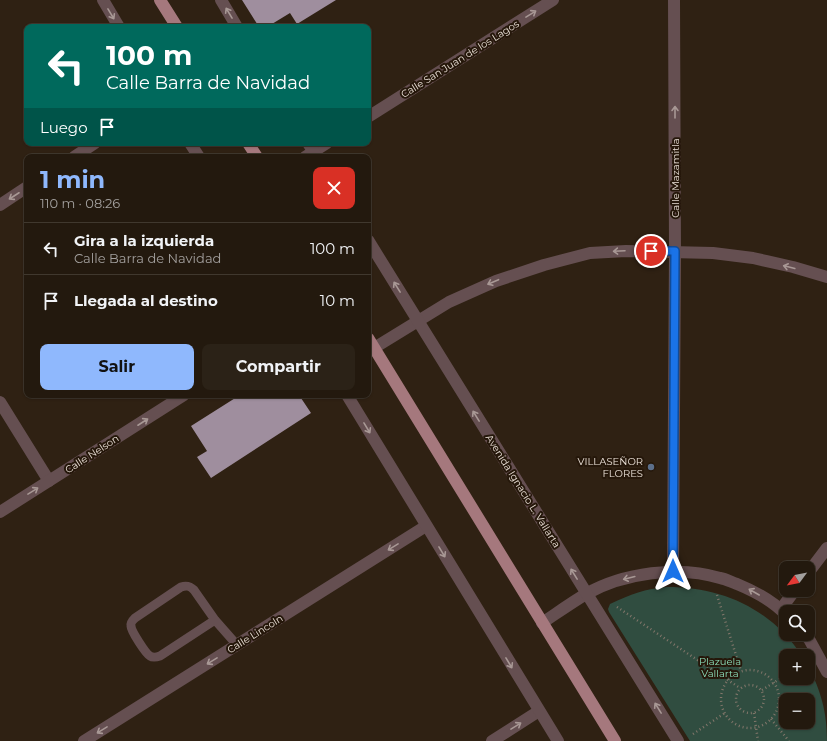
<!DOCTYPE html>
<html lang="es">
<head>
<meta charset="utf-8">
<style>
	body { margin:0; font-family:Montserrat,sans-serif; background:#2b2217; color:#f1f3f6; height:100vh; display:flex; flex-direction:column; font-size:15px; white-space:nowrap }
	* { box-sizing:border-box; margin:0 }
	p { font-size:13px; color:#a3a09e }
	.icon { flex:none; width:22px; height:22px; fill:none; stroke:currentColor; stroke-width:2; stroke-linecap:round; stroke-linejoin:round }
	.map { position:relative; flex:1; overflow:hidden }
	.drawer { position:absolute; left:24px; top:154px; width:347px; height:244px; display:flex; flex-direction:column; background:#23190e; border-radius:8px; box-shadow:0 1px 3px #0004,0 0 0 1px #40382e }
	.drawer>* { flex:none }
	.hud { position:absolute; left:24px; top:24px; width:347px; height:122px; border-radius:8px; box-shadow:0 1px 3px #0004,0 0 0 1px #40382e; background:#00695c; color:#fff; overflow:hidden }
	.needle { width:26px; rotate:238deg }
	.controls { position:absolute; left:779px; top:561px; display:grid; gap:8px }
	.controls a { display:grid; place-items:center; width:36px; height:36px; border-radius:8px; background:#23190e; box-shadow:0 1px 3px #0004,0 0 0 1px #40382e; font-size:20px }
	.pin { position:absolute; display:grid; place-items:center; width:34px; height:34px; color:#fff; margin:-17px; border:2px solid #fff; border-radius:50%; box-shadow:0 1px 4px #0007 }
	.me { position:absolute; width:44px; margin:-22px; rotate:0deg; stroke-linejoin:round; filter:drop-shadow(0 0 3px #0008) }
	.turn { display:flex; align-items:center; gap:14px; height:84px; padding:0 16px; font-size:18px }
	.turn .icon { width:52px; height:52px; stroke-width:2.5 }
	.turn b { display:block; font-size:28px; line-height:34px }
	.then { display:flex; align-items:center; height:38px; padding:0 16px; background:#0003; gap:8px; font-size:15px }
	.round { display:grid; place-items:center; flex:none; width:42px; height:42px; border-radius:8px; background:#2b2217 }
	.head { display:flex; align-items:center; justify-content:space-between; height:68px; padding:0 16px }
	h1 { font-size:24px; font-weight:700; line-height:30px; color:#8fb8fd }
	.cta { display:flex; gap:8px; margin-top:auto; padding:8px 16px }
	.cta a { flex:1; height:46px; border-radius:8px; background:#8fb8fd; color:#111; font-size:16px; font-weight:700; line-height:46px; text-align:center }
	.cta a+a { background:#2b2217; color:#f1f3f6 }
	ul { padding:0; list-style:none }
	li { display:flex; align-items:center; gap:12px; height:52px; padding:0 16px; border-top:1px solid #40382e }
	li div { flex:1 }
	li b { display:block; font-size:15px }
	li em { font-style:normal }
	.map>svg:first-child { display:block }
	.green { fill:#304d40; fill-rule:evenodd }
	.building { fill:#9f8e9e }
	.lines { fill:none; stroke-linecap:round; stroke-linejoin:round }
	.path { stroke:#83776b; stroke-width:2.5; stroke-dasharray:1 3; stroke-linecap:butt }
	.service { stroke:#654f51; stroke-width:9 }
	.minor { stroke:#654f51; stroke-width:12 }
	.tertiary { stroke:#654f51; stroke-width:12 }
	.primary { stroke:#a5787d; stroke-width:12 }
	.oneway { stroke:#a89895 }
	.route-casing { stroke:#114b97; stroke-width:10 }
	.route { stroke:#1a73e8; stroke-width:7 }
	.service-dot { fill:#5c6f8a; stroke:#25170a; stroke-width:1.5 }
	.labels { text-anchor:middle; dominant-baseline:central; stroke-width:4; stroke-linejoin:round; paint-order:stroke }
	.street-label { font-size:10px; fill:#ece2d9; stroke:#25170a }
	.poi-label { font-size:10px; fill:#ece2d9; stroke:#25170a; text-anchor:end }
	.park-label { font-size:10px; fill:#8ddfbb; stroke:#25170a }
</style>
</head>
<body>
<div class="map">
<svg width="827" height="741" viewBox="0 0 827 741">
	<rect width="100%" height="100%" fill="#2f2113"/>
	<path class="green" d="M 667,587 C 723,587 771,609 802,656 L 786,656 L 786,678 L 808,678 L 808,665 C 821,692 827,711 827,741 L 690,741 L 609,612 L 608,609 L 610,604 C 631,594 645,589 667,587 ZM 786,700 L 808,700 L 808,722 L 786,722 Z"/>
	<g class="building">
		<path d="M 242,0 L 336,0 L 297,24 L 290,13 L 267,27 L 259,27 Z"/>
		<path d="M 240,395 L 299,395 L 311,413 L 211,478 L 197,457 L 207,451 L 191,426 Z"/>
	</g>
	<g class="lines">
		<g class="path">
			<path d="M 717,595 L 741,671"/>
			<path d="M 617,607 L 740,688"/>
			<circle cx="750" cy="699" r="29"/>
			<circle cx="750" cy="699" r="14"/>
			<path d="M 762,690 L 786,675"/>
			<path d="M 754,713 L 758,741"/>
			<path d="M 771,719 L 789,741"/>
			<path d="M 693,734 L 725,713"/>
		</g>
		<path class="service" d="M 215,620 L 160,656 C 157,657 153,658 150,656 C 146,654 131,631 131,626 C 130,623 133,620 135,618 L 181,587 C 187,585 190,586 194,590 L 215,620 L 237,645"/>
		<g class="minor">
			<path d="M 368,117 L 553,0"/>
			<path d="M 74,157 L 95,143"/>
			<path d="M 305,157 L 327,143"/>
			<path d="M 0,205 L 27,187"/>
			<path d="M 374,348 L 449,302 L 496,281 L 544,265 L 590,253 L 626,251 L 713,253 L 753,258 L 793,267 L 827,277"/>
			<path d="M 0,402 L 49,481"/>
			<path d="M 0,512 L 184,395"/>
			<path d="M 673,571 L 675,251 L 674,0"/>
			<path d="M 808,573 L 827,548"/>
			<path d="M 781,609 L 795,590"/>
			<path d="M 542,623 C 557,613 571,603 586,594 C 623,573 679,565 720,578 C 726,579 731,582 737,584 C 754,591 773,601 786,615"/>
			<path d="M 804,634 L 809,639 L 827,672"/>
			<path d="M 84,741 L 426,526"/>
			<path d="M 492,741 L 539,711"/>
		</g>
		<g class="tertiary">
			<path d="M 103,0 L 119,27"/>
			<path d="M 221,0 L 237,27"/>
			<path d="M 190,143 L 199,157"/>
			<path d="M 308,143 L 317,157"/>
			<path d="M 368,240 L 678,741"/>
			<path d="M 347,395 L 558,741"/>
		</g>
		<g class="primary">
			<path d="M 160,0 L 177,27"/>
			<path d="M 248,143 L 257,157"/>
			<path d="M 368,338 L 615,741"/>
		</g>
	</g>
	<defs><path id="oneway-shaft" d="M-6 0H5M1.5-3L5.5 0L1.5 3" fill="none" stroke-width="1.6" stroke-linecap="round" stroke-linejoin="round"/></defs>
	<g class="oneway">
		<use href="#oneway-shaft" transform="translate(229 13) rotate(-121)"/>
		<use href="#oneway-shaft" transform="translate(111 14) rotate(59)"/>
		<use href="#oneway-shaft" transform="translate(531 14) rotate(-32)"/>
		<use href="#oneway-shaft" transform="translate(675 112) rotate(-90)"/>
		<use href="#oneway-shaft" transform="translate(14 196) rotate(147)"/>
		<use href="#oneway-shaft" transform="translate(619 251) rotate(177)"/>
		<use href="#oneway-shaft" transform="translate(789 267) rotate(-166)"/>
		<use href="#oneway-shaft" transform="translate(493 282) rotate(157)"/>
		<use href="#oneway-shaft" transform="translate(397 287) rotate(-122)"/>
		<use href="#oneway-shaft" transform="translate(476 416) rotate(-122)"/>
		<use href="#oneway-shaft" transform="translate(143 422) rotate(-33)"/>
		<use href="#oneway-shaft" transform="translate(367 428) rotate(59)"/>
		<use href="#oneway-shaft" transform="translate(33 491) rotate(-32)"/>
		<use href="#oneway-shaft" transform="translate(393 547) rotate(148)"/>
		<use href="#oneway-shaft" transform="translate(442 552) rotate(59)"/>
		<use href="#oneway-shaft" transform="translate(574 574) rotate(-122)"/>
		<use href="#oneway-shaft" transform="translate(629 578) rotate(166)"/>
		<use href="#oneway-shaft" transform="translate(754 592) rotate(-150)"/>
		<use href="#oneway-shaft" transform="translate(212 661) rotate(148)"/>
		<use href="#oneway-shaft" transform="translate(509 663) rotate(59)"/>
		<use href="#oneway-shaft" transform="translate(658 708) rotate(-122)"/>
		<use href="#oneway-shaft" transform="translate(516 726) rotate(-32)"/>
		<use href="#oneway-shaft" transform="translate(102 730) rotate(148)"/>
	</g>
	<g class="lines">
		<g class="route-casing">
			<path id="route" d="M 651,251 L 675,251 L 673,571"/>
		</g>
		<use href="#route" class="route"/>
	</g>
	<circle class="service-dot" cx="651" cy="467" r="4"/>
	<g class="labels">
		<g class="street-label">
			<text transform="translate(460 59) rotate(-32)">Calle San Juan de los Lagos</text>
			<text transform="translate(675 178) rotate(-90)">Calle Mazamitla</text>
			<text transform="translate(92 454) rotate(-33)">Calle Nelson</text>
			<text transform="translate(523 491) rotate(58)">Avenida Ignacio L. Vallarta</text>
			<text transform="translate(255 634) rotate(-32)">Calle Lincoln</text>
		</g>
		<g class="poi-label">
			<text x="643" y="461">VILLASEÑOR<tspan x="643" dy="12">FLORES</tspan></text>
		</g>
		<g class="park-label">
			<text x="720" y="661">Plazuela<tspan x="720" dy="12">Vallarta</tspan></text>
		</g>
	</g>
</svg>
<div class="controls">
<a><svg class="needle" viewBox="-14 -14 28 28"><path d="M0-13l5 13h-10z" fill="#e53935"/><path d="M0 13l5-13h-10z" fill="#a3a09e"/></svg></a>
<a><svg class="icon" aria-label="search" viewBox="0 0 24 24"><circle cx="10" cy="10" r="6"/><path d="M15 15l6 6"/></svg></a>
<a>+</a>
<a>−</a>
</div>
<div class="pin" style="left:651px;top:251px;background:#d93025"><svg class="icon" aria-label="arrive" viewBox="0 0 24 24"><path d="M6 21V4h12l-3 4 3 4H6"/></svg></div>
<svg class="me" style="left:673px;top:571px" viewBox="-20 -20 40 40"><path d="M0-17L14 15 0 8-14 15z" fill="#1a73e8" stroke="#fff" stroke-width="4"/></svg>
<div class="hud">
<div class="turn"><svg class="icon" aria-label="left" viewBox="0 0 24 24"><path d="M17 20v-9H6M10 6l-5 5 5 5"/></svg><div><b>100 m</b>Calle Barra de Navidad</div></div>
<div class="then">Luego<svg class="icon" aria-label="arrive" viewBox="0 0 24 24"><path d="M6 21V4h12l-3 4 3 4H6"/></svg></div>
</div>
<section class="drawer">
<div class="head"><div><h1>1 min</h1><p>110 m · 08:26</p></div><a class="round" style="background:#d93025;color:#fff"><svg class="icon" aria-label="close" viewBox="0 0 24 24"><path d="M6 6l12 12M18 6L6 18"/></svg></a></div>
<ul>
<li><svg class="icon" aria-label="left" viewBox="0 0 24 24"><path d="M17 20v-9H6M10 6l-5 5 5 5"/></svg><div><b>Gira a la izquierda</b><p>Calle Barra de Navidad</p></div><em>100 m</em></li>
<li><svg class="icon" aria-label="arrive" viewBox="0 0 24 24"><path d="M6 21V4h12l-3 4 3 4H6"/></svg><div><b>Llegada al destino</b></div><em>10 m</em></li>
</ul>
<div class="cta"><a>Salir</a><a>Compartir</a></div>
</section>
</div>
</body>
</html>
